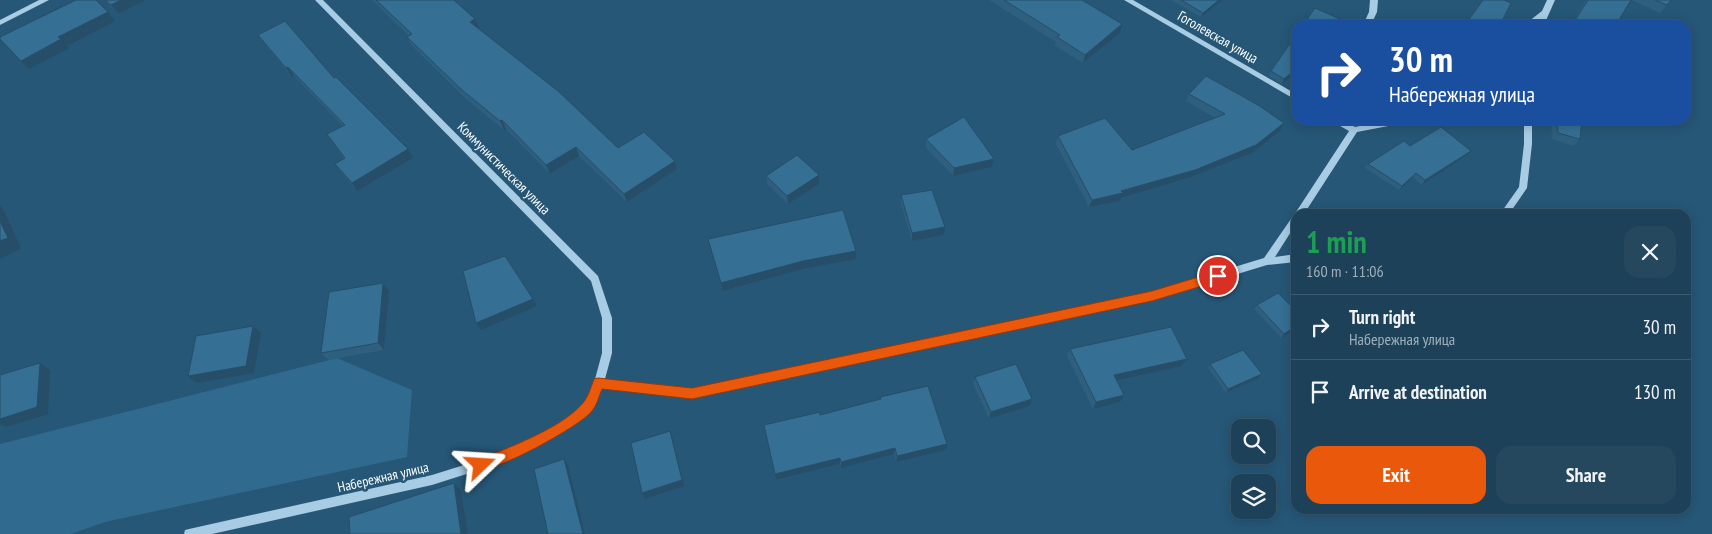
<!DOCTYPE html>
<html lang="en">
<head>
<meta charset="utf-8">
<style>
	body { margin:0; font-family:"PT Sans Narrow",sans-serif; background:#25485f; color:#f1f3f6; height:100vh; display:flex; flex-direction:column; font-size:19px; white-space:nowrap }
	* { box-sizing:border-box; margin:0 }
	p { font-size:16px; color:#a0afba }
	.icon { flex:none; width:28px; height:28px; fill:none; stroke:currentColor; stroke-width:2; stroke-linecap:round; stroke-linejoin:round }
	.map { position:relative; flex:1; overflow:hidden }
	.side { position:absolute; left:1291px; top:209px; width:400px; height:305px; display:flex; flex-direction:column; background:#1c4159; border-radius:15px; box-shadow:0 2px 12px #0003,0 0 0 1px #3a5a6f }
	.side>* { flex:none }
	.hud { position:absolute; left:1291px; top:20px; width:400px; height:105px; border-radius:15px; box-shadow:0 2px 12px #0003,0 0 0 1px #3a5a6f; background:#1a4fa0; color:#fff; overflow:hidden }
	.buttons { position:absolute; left:1231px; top:419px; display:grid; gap:10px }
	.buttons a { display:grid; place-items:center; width:45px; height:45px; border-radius:10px; background:#1c4159; box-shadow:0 2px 12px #0003,0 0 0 1px #3a5a6f; font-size:25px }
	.pin { position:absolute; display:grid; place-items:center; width:42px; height:42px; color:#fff; margin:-21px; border:2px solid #fff; border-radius:50%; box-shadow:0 1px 5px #0007 }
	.me { position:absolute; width:55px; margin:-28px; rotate:70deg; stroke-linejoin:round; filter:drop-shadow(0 0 4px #0008) }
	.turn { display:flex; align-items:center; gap:18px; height:105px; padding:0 15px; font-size:22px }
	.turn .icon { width:65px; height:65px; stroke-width:2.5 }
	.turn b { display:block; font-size:35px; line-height:42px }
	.round { display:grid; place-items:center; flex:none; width:52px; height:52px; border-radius:15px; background:#25485f }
	.head { display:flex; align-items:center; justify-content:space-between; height:85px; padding:0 15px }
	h1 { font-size:30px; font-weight:800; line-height:38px; color:#1e9e55 }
	.primary-button { display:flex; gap:10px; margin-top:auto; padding:10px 15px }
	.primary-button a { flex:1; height:58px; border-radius:15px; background:#ea580c; color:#fff; font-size:20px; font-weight:800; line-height:58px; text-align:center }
	.primary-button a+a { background:#25485f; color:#f1f3f6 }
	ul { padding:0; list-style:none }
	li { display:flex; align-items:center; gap:15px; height:65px; padding:0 15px; border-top:1px solid #3a5a6f }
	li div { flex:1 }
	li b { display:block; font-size:19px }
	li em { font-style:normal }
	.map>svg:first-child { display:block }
	.green { fill:#306a8e }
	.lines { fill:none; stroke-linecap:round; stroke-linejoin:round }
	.minor { fill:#a7cce3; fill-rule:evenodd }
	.wall { fill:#2e5f7f }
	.shaded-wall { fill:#264e68 }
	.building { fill:#366f94; stroke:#264e68 }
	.route { fill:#ea580c; stroke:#983908 }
	.labels { text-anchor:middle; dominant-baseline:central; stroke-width:5; stroke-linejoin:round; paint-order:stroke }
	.street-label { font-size:14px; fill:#fff; stroke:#265777 }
</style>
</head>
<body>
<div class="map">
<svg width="1712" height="534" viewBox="0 0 1712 534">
	<rect width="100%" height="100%" fill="#265777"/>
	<path class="green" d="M 337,358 L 412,390 L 407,457 L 105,522 L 71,534 L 0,534 L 0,444 Z"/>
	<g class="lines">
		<g class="minor">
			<path d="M 39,0 L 49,0 L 0,25 L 0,20 Z"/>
			<path d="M 315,0 L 323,0 L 598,276 L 612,318 L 612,353 L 605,379 L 692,390 L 1152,292 L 1264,258 L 1293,216 L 1295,215 L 1296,212 L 1349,131 L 1333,122 L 1332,120 L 1342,120 L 1355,127 L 1389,120 L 1408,120 L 1404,123 L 1357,132 L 1304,214 L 1296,214 L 1296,224 L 1275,257 L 1296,254 L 1296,262 L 1267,265 L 1152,300 L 692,398 L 602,388 L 591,410 L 567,429 L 498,464 L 432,485 L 212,534 L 184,534 L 185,530 L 189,529 L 432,475 L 496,455 L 561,423 L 585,404 L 594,383 L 602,353 L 602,318 L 591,281 Z"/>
			<path d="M 1124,0 L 1133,0 L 1296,94 L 1296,100 Z"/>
			<path d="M 1370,0 L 1378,0 L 1377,12 L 1371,25 L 1363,25 L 1369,12 Z"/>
			<path d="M 1547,0 L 1555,0 L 1544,25 L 1536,25 L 1538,22 L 1533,25 L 1524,25 L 1542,11 Z"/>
			<path d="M 1524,120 L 1532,120 L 1532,144 L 1527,188 L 1509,214 L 1500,214 L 1519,187 L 1524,144 Z"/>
		</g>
	</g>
	<g class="wall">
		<path d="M 104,0 L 146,0 L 118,14 Z"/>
		<path d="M 372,0 L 454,0 L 479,28 L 478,28 L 618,148 L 675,161 L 677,169 L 627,202 L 579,156 L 550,174 L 506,129 L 504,130 L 466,99 L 412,46 L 407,37 L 409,36 Z"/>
		<path d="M 989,0 L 1082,0 L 1120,33 L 1083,63 L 1055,46 L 1056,42 Z"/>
		<path d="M 1171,0 L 1223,0 L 1201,17 Z"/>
		<path d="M 1586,0 L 1631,0 L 1616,25 L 1567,25 L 1573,18 L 1575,18 Z"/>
		<path d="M 1632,0 L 1671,0 L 1660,13 Z"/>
		<path d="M 258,35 L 334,78 L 408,149 L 413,158 L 357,191 L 341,172 L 335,164 L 344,159 L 327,134 L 343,126 L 294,76 L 292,77 L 264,43 Z"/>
		<path d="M 1296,35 L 1296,72 L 1282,84 L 1269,76 L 1271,71 Z"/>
		<path d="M 1189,94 L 1280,131 L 1252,153 L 1191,177 L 1121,198 L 1120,201 L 1089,207 L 1056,144 L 1058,136 L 1132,150 L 1215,118 L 1186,101 Z"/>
		<path d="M 1551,120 L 1582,120 L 1580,139 L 1573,146 L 1552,139 Z"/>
		<path d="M 926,139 L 994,159 L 992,167 L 953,176 L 926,148 Z"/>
		<path d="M 1410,146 L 1467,155 L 1422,185 L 1413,177 L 1399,190 L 1365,168 L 1368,164 Z"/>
		<path d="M 766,176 L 819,184 L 788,204 L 767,184 Z"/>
		<path d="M 901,195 L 944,235 L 912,241 L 901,204 Z"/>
		<path d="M 708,239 L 856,259 L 803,269 L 723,291 Z"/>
		<path d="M 389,291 L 384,350 L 328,360 L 321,353 Z"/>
		<path d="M 1257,305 L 1296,311 L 1296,329 L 1281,338 L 1254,309 Z"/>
		<path d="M 1070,349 L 1187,359 L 1182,366 L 1117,381 L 1120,402 L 1093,409 L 1067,356 Z"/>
		<path d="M 1210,364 L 1262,374 L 1259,378 L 1226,393 L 1208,368 Z"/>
		<path d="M 975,377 L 1032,399 L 1030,406 L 989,419 L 973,384 Z"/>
		<path d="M 880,397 L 946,450 L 896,462 L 894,454 L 841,468 L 840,464 L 776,480 L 764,425 L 820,415 L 880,399 Z"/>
	</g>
	<g class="shaded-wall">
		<path d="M 121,0 L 146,0 L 118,14 L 111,5 Z"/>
		<path d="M 1219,0 L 1223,0 L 1201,17 L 1203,13 Z"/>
		<path d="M 108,12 L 115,21 L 67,46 L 69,48 L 29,69 L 21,61 L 58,37 Z"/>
		<path d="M 475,19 L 479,28 L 474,31 L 470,22 Z"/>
		<path d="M 1122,24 L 1120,33 L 1083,63 L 1085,55 Z"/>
		<path d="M 288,67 L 294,76 L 292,77 L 286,68 Z"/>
		<path d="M 1296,69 L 1296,72 L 1282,84 L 1284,79 Z"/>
		<path d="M 502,120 L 506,129 L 504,130 L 500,121 Z"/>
		<path d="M 1284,123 L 1280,131 L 1252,153 L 1191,177 L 1121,198 L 1120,201 L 1089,207 L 1092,200 L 1121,191 Z"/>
		<path d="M 576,147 L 579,156 L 550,174 L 546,165 Z"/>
		<path d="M 408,149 L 413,158 L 357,191 L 352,183 Z"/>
		<path d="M 1471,151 L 1467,155 L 1422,185 L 1425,180 Z"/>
		<path d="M 994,159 L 992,167 L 953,176 L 954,168 Z"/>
		<path d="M 675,161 L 677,169 L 627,202 L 624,194 Z"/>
		<path d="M 1416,173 L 1413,177 L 1399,190 L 1402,186 Z"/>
		<path d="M 819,175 L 819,184 L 788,204 L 787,196 Z"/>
		<path d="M 0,206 L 3,209 L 21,248 L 0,259 Z"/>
		<path d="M 945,227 L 944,235 L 912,241 L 912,233 Z"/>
		<path d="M 856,251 L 856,259 L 803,269 L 723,291 L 721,283 L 803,261 Z"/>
		<path d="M 383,283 L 389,291 L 384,350 L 378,343 Z"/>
		<path d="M 533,299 L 537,306 L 481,330 L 476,323 Z"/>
		<path d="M 253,326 L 261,333 L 254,373 L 197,383 L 188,376 Z"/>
		<path d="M 1296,326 L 1296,329 L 1281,338 L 1284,334 Z"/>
		<path d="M 1187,359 L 1182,366 L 1111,382 L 1114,375 Z"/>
		<path d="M 40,363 L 50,370 L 48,414 L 6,427 L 0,424 L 0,419 Z"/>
		<path d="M 1262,374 L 1259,378 L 1226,393 L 1228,389 Z"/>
		<path d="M 1124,395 L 1120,402 L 1093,409 L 1096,402 Z"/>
		<path d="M 1032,399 L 1030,406 L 989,419 L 991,412 Z"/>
		<path d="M 670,431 L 672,437 L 684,486 L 645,499 L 642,493 Z"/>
		<path d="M 947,444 L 946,450 L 896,462 L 897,456 Z"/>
		<path d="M 895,448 L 894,454 L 841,468 L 841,462 Z"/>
		<path d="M 840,458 L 840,464 L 776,480 L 775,474 Z"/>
		<path d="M 564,459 L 568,465 L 585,534 L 583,534 Z"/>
		<path d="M 454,483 L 461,491 L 468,534 L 461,534 Z"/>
	</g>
	<g class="building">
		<path d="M 76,0 L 96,0 L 108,12 L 58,37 L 61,39 L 21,61 L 0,39 L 0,37 Z"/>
		<path d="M 105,0 L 121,0 L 111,5 Z"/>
		<path d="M 376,0 L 454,0 L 475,19 L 470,22 L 558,91 L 618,148 L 644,132 L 675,161 L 624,194 L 576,147 L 546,165 L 502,120 L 500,121 L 462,90 L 407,37 L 412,34 Z"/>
		<path d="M 1004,0 L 1082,0 L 1122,24 L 1085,55 L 1057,37 L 1060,35 Z"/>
		<path d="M 1181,0 L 1219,0 L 1203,13 Z"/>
		<path d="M 1483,0 L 1504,0 L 1511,3 L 1500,25 L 1465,25 Z"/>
		<path d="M 1588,0 L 1631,0 L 1616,25 L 1568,25 L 1573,18 L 1576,19 Z"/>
		<path d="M 1655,0 L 1671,0 L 1667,5 Z"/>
		<path d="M 1315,8 L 1342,20 L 1338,25 L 1303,25 Z"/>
		<path d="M 285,21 L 334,78 L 336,77 L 408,149 L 352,183 L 335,164 L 345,158 L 327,134 L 345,125 L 288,67 L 286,68 L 258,35 Z"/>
		<path d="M 1296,35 L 1296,69 L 1284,79 L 1271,71 Z"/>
		<path d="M 1206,76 L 1258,105 L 1284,123 L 1256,145 L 1195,170 L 1121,191 L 1123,193 L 1092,200 L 1058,136 L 1105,118 L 1132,150 L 1225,114 L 1189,94 Z"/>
		<path d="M 964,117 L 994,159 L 954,168 L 926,139 Z"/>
		<path d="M 1557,120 L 1582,120 L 1580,139 L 1558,133 Z"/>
		<path d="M 1441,127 L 1471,151 L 1425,180 L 1416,173 L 1402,186 L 1368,164 L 1404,141 L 1410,146 Z"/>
		<path d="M 797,155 L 819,175 L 787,196 L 766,176 Z"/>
		<path d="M 932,190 L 945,227 L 912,233 L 901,195 Z"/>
		<path d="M 843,210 L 856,251 L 803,261 L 721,283 L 708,239 Z"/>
		<path d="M 0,221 L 8,238 L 0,241 Z"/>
		<path d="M 505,256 L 533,299 L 476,323 L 463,271 Z"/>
		<path d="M 383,283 L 378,343 L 321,353 L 329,292 Z"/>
		<path d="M 1278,293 L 1296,311 L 1296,326 L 1284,334 L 1257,305 Z"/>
		<path d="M 253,326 L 246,366 L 188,376 L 196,336 Z"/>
		<path d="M 1171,327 L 1187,359 L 1114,375 L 1124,395 L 1096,402 L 1070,349 Z"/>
		<path d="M 1243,350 L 1262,374 L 1228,389 L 1210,364 Z"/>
		<path d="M 40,363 L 37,407 L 0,419 L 0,375 Z"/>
		<path d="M 1016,364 L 1032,399 L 991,412 L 975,377 Z"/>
		<path d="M 928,386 L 947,444 L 897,456 L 895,448 L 841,462 L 840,458 L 775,474 L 764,425 L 820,412 L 820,415 L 881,399 L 880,397 Z"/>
		<path d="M 670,431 L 682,480 L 642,493 L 631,443 Z"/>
		<path d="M 564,459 L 583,534 L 548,534 L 534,469 Z"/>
		<path d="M 454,483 L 461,534 L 350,534 L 349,517 Z"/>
	</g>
	<path class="route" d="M 1218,271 L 1222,273 L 1223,276 L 1222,280 L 1152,301 L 692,399 L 602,389 C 599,396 597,405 592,411 C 582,425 492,475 477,469 L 475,465 L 477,460 C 508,448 560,429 582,404 C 588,398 591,387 594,379 L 598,378 L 692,388 L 1152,291 Z"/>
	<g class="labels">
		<g class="street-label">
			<text transform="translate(1218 37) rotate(30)">Гоголевская улица</text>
			<text transform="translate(504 168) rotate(45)">Коммунистическая улица</text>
			<text transform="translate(383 477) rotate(-13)">Набережная улица</text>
		</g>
	</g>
</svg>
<div class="buttons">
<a><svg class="icon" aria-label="search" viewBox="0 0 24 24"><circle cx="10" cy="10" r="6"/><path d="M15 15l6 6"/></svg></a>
<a><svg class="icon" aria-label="layers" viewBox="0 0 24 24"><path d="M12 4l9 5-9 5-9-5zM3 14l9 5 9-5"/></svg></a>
</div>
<div class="pin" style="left:1218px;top:276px;background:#d93025"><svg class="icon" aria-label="arrive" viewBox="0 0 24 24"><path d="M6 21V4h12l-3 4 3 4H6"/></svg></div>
<svg class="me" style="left:481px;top:465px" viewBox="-20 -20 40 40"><path d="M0-17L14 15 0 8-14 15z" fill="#ea580c" stroke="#fff" stroke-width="4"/></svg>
<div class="hud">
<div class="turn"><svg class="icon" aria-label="right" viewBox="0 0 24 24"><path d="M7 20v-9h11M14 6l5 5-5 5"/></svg><div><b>30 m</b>Набережная улица</div></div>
</div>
<section class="side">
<div class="head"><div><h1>1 min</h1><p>160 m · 11:06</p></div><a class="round"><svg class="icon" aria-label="close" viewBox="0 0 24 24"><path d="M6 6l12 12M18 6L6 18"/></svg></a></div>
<ul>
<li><svg class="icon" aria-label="right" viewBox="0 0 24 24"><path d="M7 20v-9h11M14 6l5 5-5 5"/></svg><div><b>Turn right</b><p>Набережная улица</p></div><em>30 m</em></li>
<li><svg class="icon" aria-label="arrive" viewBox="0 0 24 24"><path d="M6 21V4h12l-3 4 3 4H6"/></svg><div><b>Arrive at destination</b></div><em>130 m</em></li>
</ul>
<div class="primary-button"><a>Exit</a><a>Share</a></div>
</section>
</div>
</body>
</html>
